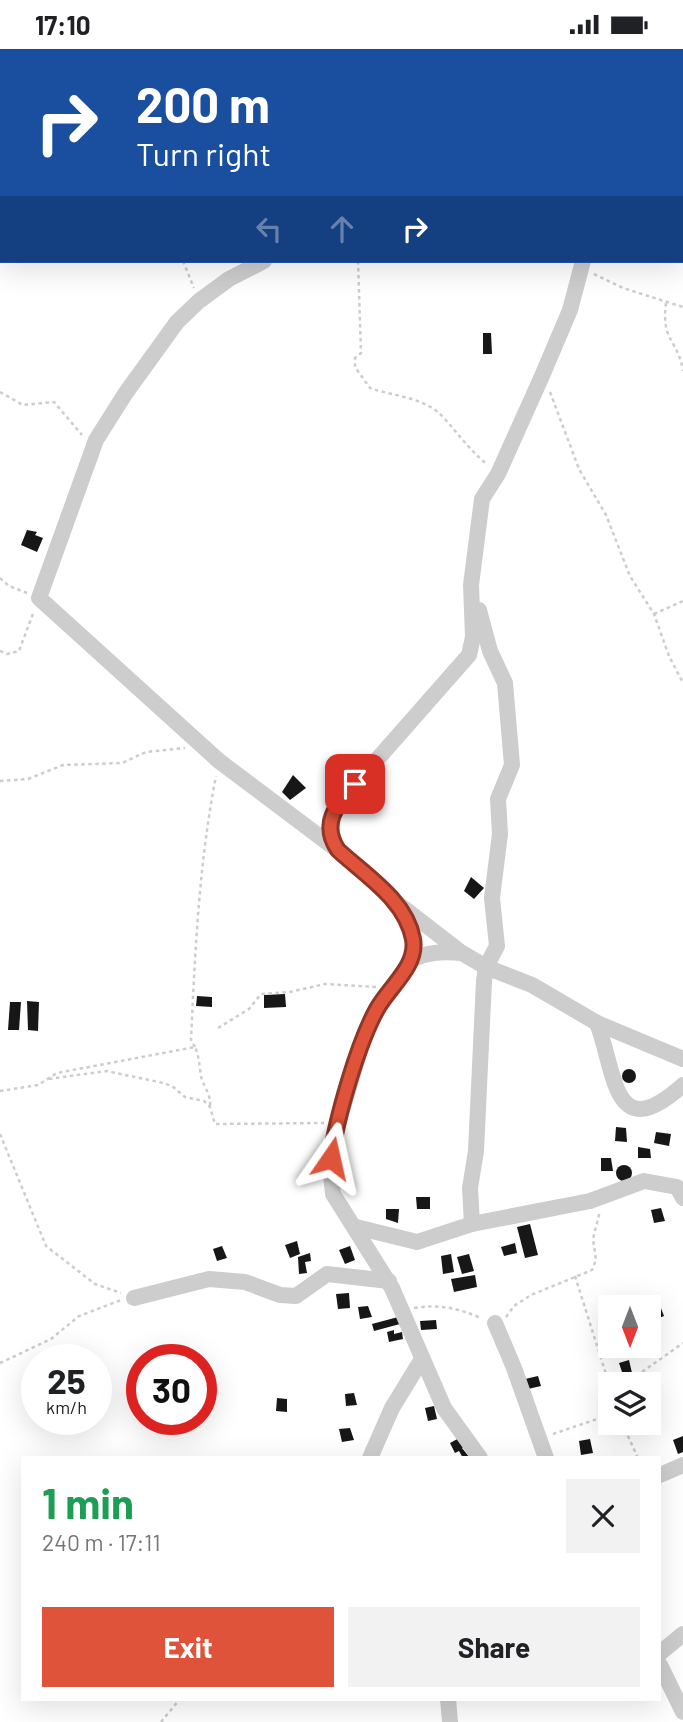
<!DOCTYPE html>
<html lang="en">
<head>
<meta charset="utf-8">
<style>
	body { margin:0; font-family:Barlow,sans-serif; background:#f2f2f2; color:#202124; height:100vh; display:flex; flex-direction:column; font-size:26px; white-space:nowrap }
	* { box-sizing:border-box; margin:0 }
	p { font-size:23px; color:#757577 }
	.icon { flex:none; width:38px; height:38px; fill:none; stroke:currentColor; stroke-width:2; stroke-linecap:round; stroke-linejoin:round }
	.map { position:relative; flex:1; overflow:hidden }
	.panel { position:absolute; left:21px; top:1407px; width:640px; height:245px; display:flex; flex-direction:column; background:#fff; border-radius:0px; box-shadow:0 7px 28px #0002 }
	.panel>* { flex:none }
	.banner { position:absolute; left:0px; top:0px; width:684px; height:214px; box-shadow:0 7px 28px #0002; background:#1a4fa0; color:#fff; overflow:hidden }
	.needle { width:46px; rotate:180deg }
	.tools { position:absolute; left:598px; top:1246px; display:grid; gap:14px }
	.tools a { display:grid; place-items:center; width:63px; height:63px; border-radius:0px; background:#fff; box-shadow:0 7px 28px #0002; font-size:35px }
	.speed { position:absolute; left:21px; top:1295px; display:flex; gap:14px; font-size:35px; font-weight:700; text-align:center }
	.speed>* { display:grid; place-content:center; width:91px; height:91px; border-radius:50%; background:#fff; box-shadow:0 7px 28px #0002; line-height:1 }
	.speed small { font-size:18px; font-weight:400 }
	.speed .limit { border:10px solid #d22; background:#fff; color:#111 }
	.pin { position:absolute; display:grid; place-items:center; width:60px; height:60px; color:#fff; margin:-30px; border-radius:14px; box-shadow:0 4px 10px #0006 }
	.me { position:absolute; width:77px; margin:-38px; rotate:11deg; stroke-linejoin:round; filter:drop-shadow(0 0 5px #0008) }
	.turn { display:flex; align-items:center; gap:24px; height:147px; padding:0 21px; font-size:32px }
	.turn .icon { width:91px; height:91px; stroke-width:2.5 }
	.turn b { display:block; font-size:49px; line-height:60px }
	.lanes { display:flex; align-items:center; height:66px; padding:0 21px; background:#0003; justify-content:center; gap:35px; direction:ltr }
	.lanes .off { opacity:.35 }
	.round { display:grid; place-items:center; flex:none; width:74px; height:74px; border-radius:0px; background:#f2f2f2 }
	.overview { display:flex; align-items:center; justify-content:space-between; height:119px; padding:0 21px }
	h1 { font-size:42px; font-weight:700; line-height:52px; color:#1e9e55 }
	.primary-button { display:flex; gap:14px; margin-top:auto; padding:14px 21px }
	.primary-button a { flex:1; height:80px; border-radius:0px; background:#df533a; color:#fff; font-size:28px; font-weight:700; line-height:80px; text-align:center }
	.primary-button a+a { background:#f2f2f2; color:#202124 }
	.status { display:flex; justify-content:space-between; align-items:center; height:49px; padding:0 35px; background:#fff; direction:ltr }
	.status svg { height:19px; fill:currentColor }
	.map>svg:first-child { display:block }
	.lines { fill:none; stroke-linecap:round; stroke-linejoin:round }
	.stream { stroke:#cbd8eb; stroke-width:3.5 }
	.building { fill:#171717 }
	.path { stroke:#cdcdcd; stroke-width:2.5; stroke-dasharray:3.5 3.5; stroke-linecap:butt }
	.minor { stroke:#cdcdcd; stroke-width:16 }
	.route-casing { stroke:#913626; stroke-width:18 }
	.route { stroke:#df533a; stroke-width:12 }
</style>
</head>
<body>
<div class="status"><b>17:10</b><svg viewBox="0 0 49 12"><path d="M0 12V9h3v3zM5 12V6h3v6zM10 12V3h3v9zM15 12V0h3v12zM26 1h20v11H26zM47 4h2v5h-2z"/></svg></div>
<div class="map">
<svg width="683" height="1673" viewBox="0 0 683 1673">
	<rect width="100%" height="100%" fill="#fff"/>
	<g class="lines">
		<g class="stream">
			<path d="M 394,0 L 399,2"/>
			<path d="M 682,103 L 683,104"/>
		</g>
	</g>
	<g class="building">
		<path d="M 483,284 L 491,284 L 492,305 L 483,305 Z"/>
		<path d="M 27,481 L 37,483 L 35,486 L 43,489 L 37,503 L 21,496 Z"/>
		<path d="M 293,726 L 306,739 L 290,751 L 282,743 Z"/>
		<path d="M 471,828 L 484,839 L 474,850 L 464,842 Z"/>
		<path d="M 285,945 L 286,958 L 264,959 L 264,946 Z"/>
		<path d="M 197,947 L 212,948 L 212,958 L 196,957 Z"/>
		<path d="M 27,952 L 39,953 L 38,982 L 28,981 Z"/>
		<path d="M 10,953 L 21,953 L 19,981 L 8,981 Z"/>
		<circle cx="629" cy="1027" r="7"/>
		<path d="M 616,1078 L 626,1079 L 627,1093 L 615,1092 Z"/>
		<path d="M 656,1083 L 671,1085 L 669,1097 L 654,1094 Z"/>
		<path d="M 638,1098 L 650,1100 L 651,1109 L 638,1109 Z"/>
		<path d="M 601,1109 L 611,1109 L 613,1122 L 601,1122 Z"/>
		<circle cx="624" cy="1124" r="8"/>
		<path d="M 416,1148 L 430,1148 L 430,1160 L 417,1160 Z"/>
		<path d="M 661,1159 L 665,1172 L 654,1174 L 651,1161 Z"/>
		<path d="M 386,1160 L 399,1160 L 398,1174 L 386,1170 Z"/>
		<path d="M 530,1175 L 538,1206 L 525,1209 L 517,1178 Z"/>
		<path d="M 297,1192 L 300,1205 L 290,1209 L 285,1196 Z"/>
		<path d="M 515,1194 L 517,1204 L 504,1207 L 501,1198 Z"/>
		<path d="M 222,1197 L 227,1209 L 217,1212 L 213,1200 Z"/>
		<path d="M 350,1197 L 355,1211 L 345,1215 L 339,1201 Z"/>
		<path d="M 310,1204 L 311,1212 L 305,1213 L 307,1224 L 299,1225 L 298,1208 Z"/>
		<path d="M 451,1205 L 454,1223 L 443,1225 L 441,1207 Z"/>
		<path d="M 469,1205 L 474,1222 L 462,1225 L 457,1208 Z"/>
		<path d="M 475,1226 L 477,1238 L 454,1243 L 451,1230 Z"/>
		<path d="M 349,1244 L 350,1259 L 338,1260 L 336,1245 Z"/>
		<path d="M 659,1254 L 664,1267 L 654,1271 L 649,1258 Z"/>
		<path d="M 368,1257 L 372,1268 L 360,1270 L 358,1258 Z"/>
		<path d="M 398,1268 L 400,1275 L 374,1282 L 372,1275 Z"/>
		<path d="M 436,1271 L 437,1280 L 421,1281 L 420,1272 Z"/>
		<path d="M 394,1281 L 394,1285 L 402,1283 L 403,1290 L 389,1293 L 387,1283 Z"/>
		<path d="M 629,1311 L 632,1324 L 623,1326 L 619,1314 Z"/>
		<path d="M 538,1327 L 541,1337 L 528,1340 L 525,1330 Z"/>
		<path d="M 354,1344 L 357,1356 L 346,1357 L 345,1345 Z"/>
		<path d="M 277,1349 L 287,1350 L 287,1363 L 276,1362 Z"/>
		<path d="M 434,1357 L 437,1370 L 428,1372 L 425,1359 Z"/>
		<path d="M 350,1379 L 354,1391 L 342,1393 L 339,1380 Z"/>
		<path d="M 683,1387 L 683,1403 L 678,1405 L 673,1391 Z"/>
		<path d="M 461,1388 L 465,1397 L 462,1399 L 470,1409 L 463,1409 L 459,1402 L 455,1404 L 450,1394 Z"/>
		<path d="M 590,1390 L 593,1404 L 581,1406 L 579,1392 Z"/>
	</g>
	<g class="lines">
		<g class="path">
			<path d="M 0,50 L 2,54"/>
			<path d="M 183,212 L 194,239"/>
			<path d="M 358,212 L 361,304 L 355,309 L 355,318 L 370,339 C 392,347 424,348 442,367 C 458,384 469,401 488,416"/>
			<path d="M 594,225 L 623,239 L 683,258"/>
			<path d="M 666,254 C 661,293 678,290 683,322"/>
			<path d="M 0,343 L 23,356 L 54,353 L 82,386"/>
			<path d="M 550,343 L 579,420 L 606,466 L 630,527 L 654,565 L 669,607 L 683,634"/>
			<path d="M 0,529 L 9,537 L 27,544"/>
			<path d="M 654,565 L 683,552"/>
			<path d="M 0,602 L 7,605 L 19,602 L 34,562"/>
			<path d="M 0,732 L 28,730 L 63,716 L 122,714 L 146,703 L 185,699"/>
			<path d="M 218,979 L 249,960 L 261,945 L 290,943 L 325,935 L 376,938"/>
			<path d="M 195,998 L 191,991 C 195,903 199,814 216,727"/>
			<path d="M 49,1030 L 106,1022 L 159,1033 L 172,1037 L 185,1048 L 204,1052 L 210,1058 L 215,1075 L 324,1074"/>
			<path d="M 0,1042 L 38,1036 L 57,1024 L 195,998 C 200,1009 199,1020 202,1031 C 206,1041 211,1046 210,1058"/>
			<path d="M 0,1085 L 46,1197 L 95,1235 L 121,1244"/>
			<path d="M 575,1227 L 611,1341"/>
			<path d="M 414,1259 C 440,1255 457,1259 481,1269"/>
			<path d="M 506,1268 L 514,1257 L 531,1246 L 592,1221 L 596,1211 L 593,1190 L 600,1162"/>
			<path d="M 0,1314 L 51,1290 L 79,1267 L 121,1251"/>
			<path d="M 625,1335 L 683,1294"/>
			<path d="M 622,1374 L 638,1409"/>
			<path d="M 553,1385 L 597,1370 L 611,1360"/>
			<path d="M 161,1673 L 180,1650"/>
		</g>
		<g class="minor">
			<path d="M 637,2 L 638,0"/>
			<path d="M 264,212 L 229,230 L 199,252 L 177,273 L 125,345 L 96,391 L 39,549 L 219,712 L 336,800"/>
			<path d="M 583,212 L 570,261 L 542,327 L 498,425 L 482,450 L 471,536 L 473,588 L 469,606 L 338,755 L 330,770 L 329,783 L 338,801 L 396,853 L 462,904 L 486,918 L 532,936 L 597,974 L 683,1010"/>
			<path d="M 400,860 L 413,889 L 413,900 L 411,911 L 377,959 L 363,991 L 333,1092 L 331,1126 L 333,1145 L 392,1239 L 444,1359 L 480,1409"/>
			<path d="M 411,911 C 428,903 443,902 462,904"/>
			<path d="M 597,974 C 616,1024 613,1099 683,1036"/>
			<path d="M 472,1175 L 470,1139 L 476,1102 L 484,932 L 486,918 L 497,897 L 492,849 L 500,785 L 498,750 L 512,716 L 505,634 L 490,602 L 479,561"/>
			<path d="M 356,1178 L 417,1193 L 472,1175 L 590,1152 L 644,1132 L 677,1138 L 683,1149"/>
			<path d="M 134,1249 L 209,1230 L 245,1233 L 280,1246 L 296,1247 L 327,1225 L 389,1232"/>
			<path d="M 495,1274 L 514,1319 L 546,1409"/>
			<path d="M 370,1409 L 392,1359 L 422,1310"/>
			<path d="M 660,1426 L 683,1416"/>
			<path d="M 660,1604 L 683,1585"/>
			<path d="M 660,1616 L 683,1663"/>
			<path d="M 448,1650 L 450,1673"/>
		</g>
	</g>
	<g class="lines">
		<g class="route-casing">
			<path id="route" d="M 331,1109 C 336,1070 358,994 377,960 C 389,938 418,917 413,890 C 406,851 365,826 338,801 C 320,774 337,756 355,735"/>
		</g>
		<use href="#route" class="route"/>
	</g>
</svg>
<div class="tools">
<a><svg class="needle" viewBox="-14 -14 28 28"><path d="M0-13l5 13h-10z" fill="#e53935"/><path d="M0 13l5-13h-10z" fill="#757577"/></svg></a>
<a><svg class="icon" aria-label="layers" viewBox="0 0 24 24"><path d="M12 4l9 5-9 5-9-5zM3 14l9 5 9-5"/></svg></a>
</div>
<div class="speed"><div>25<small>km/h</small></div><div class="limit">30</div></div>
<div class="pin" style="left:355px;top:735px;background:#d93025"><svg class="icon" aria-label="arrive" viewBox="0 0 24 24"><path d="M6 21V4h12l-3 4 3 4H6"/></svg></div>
<svg class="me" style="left:331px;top:1109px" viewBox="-20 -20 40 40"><path d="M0-17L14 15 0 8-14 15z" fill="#df533a" stroke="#fff" stroke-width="4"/></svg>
<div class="banner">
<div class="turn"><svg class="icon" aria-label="right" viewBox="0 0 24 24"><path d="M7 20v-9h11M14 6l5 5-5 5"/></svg><div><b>200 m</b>Turn right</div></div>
<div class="lanes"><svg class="icon off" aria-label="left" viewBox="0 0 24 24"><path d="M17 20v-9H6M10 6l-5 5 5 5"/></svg><svg class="icon off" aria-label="ahead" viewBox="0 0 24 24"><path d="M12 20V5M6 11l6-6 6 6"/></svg><svg class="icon" aria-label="right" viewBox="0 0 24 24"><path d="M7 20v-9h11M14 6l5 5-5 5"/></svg></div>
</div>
<section class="panel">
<div class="overview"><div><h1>1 min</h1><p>240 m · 17:11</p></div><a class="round"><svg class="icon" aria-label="close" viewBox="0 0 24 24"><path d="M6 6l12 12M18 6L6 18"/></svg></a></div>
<div class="primary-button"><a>Exit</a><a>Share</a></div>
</section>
</div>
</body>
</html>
